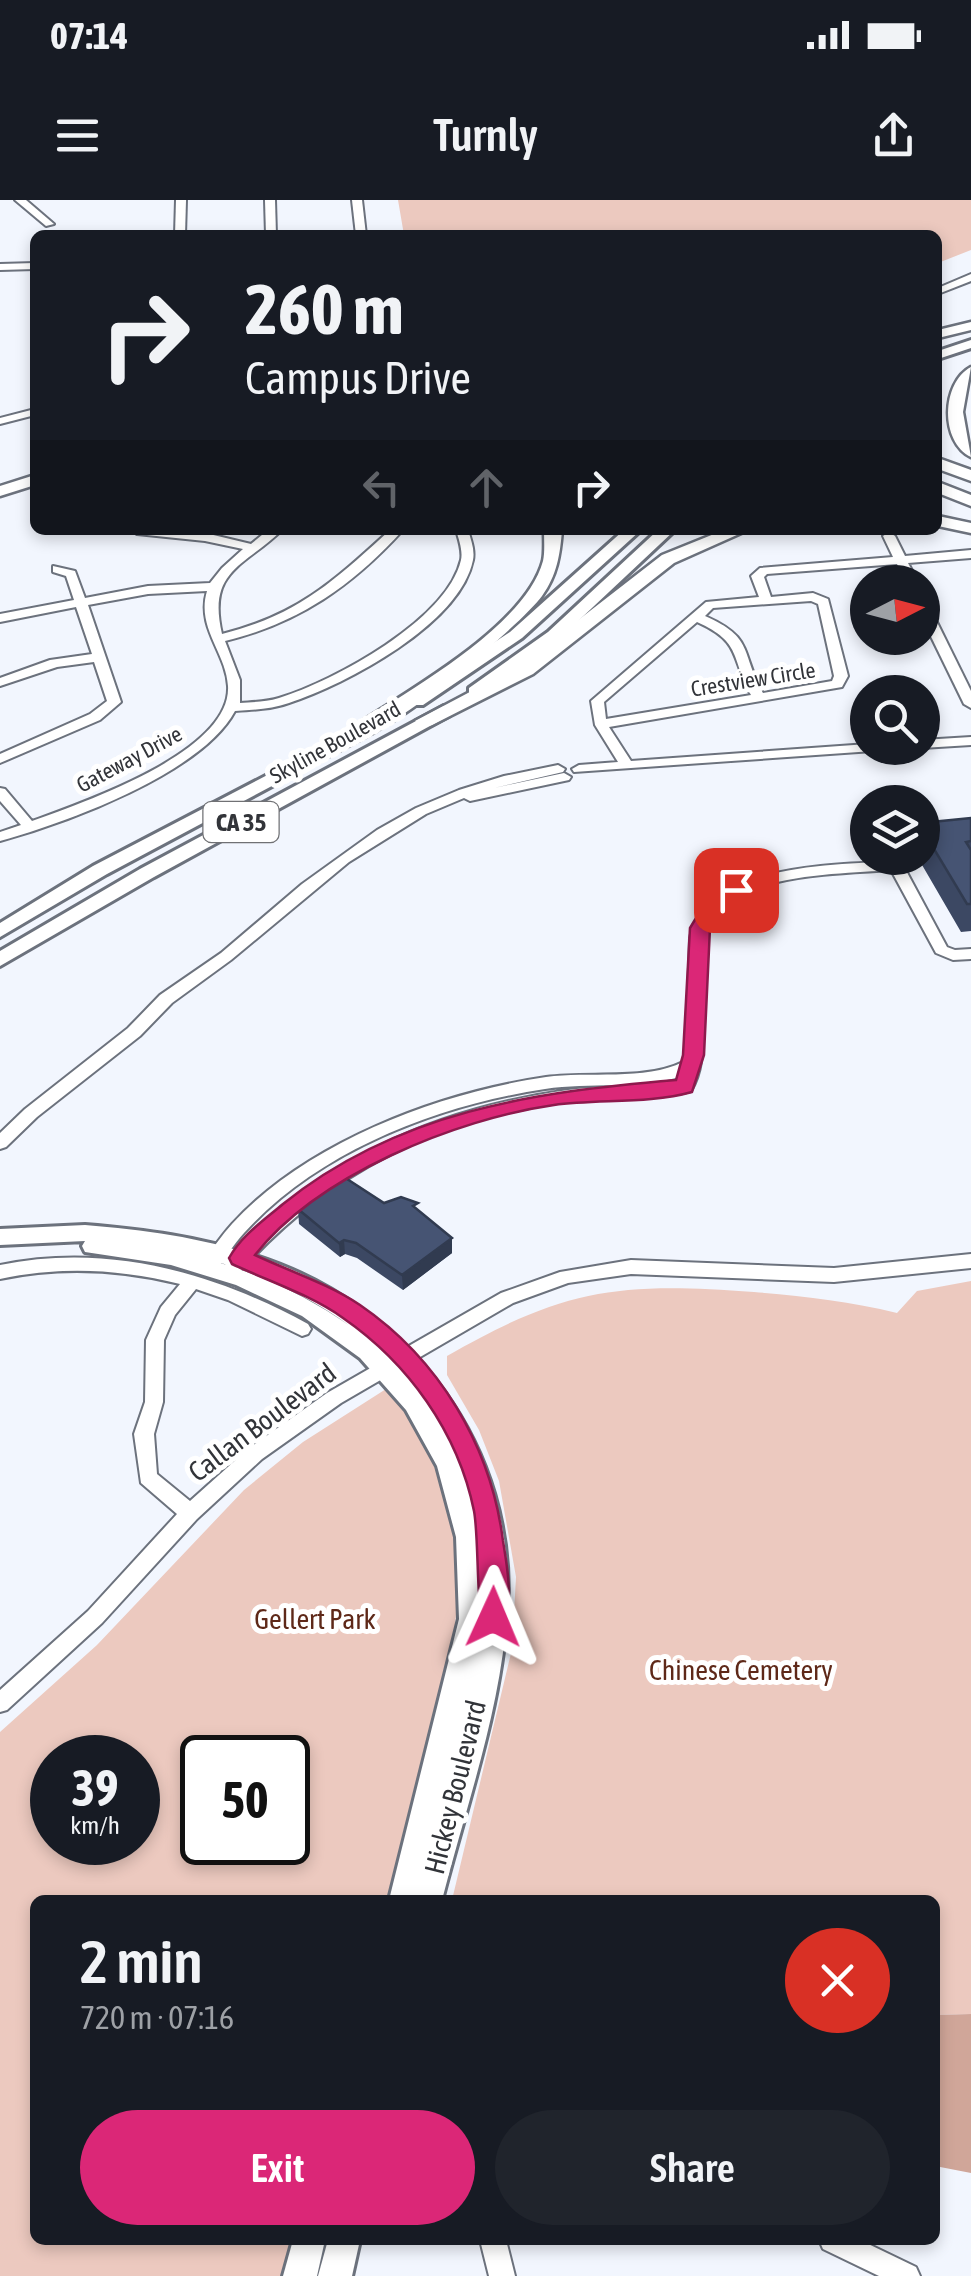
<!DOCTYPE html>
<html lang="en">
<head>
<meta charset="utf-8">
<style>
	body { margin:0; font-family:"Asap Condensed",sans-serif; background:#20242c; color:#f1f3f6; height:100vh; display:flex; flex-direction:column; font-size:38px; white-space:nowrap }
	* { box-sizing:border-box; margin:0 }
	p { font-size:32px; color:#9ea1a6 }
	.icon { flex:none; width:55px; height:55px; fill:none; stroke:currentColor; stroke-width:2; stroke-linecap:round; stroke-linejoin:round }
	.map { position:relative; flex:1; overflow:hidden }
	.panel { position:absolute; left:30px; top:1695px; width:910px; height:350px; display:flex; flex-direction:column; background:#171b24; border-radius:15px; box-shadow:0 5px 15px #0003 }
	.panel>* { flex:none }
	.banner { position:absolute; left:30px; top:30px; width:912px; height:305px; border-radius:15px; box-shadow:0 5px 15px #0003; background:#171b24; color:#f1f3f6; overflow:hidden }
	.needle { width:65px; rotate:84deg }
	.controls { position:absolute; left:850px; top:365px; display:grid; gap:20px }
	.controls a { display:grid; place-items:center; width:90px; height:90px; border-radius:50%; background:#171b24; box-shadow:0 5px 15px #0003; font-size:50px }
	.speed { position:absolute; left:30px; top:1535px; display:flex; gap:20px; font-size:50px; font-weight:700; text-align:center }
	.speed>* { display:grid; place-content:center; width:130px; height:130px; border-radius:50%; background:#171b24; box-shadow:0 5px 15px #0003; line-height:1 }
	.speed small { font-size:25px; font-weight:400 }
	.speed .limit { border:5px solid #111; border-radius:15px; background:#fff; color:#111 }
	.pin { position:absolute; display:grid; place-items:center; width:85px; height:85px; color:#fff; margin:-42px; border-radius:20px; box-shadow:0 5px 15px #0006 }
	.me { position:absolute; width:110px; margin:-55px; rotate:1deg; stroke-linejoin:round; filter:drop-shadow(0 0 8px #0008) }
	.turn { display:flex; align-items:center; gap:35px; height:210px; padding:0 50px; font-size:45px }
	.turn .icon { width:130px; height:130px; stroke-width:2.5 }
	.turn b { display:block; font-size:70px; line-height:85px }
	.lanes { display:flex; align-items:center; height:95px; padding:0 50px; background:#0003; justify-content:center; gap:50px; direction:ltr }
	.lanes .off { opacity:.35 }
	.round { display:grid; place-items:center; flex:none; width:105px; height:105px; border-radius:52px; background:#20242c }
	.head { display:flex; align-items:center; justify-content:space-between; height:170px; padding:0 50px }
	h1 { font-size:60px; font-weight:600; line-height:75px }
	.action { display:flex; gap:20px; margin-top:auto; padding:20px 50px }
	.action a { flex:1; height:115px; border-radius:60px; background:#db2777; color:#fff; font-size:40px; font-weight:600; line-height:115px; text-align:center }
	.action a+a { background:#20242c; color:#f1f3f6 }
	.status { display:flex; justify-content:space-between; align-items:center; height:70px; padding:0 50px; background:#171b24; direction:ltr }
	.status svg { height:28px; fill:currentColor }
	header { display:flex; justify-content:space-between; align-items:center; height:130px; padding:0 50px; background:#171b24; font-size:45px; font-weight:600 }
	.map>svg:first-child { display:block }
	.green { fill:#ecc9bf; fill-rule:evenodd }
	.forest { fill:#d0a699 }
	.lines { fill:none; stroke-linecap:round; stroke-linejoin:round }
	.minor-casing { stroke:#6c727d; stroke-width:4 }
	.major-casing { stroke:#6c727d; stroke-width:6 }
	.highway-casing { stroke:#6c727d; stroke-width:5 }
	.minor { fill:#fff; fill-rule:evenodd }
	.major { fill:#fff; fill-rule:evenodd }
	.highway { fill:#fff; fill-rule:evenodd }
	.wall { fill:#3c4863 }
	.shaded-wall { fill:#313b50 }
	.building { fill:#465473; stroke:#313b50; stroke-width:2.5 }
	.route { fill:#db2777; stroke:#8e194d; stroke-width:2.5 }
	.labels { text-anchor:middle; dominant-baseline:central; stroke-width:10; stroke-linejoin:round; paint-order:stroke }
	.far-street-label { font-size:22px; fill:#323439; stroke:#fff }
	.shield { fill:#fff; stroke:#707174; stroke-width:2.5 }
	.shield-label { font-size:25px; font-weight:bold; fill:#323439 }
	.street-label { font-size:28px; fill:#323439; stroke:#fff }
	.park-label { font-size:28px; fill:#5e2818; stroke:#fff }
</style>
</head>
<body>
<div class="status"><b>07:14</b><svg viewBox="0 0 49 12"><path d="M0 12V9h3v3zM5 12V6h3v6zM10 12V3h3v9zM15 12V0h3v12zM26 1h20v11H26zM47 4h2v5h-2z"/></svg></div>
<header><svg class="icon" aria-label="menu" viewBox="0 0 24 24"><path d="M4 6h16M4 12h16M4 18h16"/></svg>Turnly<svg class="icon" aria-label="share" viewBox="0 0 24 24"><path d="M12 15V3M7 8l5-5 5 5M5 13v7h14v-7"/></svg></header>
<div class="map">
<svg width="971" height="2076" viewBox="0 0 971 2076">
	<rect width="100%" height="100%" fill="#f2f6fe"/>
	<g class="green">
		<path d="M 398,0 L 971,0 L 971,50 L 938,63 L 938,35 L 404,35 Z"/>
		<path d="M 971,1081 L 971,1814 L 935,1815 L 935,1700 L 452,1700 L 512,1449 L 516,1377 L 499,1281 L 479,1230 L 447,1175 L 447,1156 C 565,1088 620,1082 754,1092 C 803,1096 849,1101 897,1113 L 917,1091 Z"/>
		<path d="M 386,1189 C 521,1333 431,1537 388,1700 L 35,1700 L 35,2040 L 299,2040 L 288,2076 L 0,2076 L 0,1532 L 97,1445 L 244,1290 L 303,1242 ZM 52,1558 L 138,1558 L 138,1642 L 52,1642 ZM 202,1558 L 288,1558 L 288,1642 L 202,1642 Z"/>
	</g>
	<path class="forest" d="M 971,1814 L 971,1973 L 935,1966 L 935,1815 Z"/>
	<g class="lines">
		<g class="minor-casing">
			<g id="minor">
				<path d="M 15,0 L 26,0 L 54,24 L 46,26 Z"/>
				<path d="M 176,0 L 186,0 L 185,35 L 175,35 Z"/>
				<path d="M 265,0 L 275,0 L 276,35 L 266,35 Z"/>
				<path d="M 352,0 L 362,0 L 366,35 L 356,35 Z"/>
				<path d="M 35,63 L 35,69 L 0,70 L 0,64 Z"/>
				<path d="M 971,74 L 971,81 L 938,94 L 938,88 Z"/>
				<path d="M 35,209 L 35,215 L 0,224 L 0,218 Z"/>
				<path d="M 131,330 L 205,333 L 251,344 L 268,330 L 282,330 C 244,367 207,370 222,434 C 298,415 334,381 390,330 L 403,330 C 352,386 299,423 225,441 L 240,480 L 240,503 C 253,502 266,502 279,498 C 334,481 447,420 461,360 C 463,351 459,340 456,330 L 468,330 C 471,340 475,350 473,360 C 460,424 347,484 289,503 C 272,509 254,510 235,511 C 202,573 66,623 0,641 L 0,632 L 21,625 L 0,601 L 0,588 L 5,589 L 32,621 C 82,603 232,552 228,486 C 226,452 196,428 207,391 L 148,394 L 88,405 L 121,502 L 100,520 L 0,563 L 0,554 L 90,514 L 107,501 L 94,462 L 57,467 L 0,486 L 0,478 L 50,460 L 92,454 L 76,407 L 0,422 L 0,414 L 74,400 L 66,376 L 53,372 L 53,366 L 75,371 L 85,398 L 148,386 L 210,383 L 222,368 L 243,349 L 205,341 L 137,334 Z"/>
				<path d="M 889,332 L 895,336 L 905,356 L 971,350 L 971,358 L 908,363 L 918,382 L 906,382 L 897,364 L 767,374 L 764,377 L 771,397 L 813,393 L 828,399 L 848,476 L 842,487 L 609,527 L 631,561 L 868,544 L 868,548 L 874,548 L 873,551 L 574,572 L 572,569 L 579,565 L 618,562 L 595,525 L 591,501 L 706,402 L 759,397 L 751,376 L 760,368 L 893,357 L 883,336 ZM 811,401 L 818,404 L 834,476 L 832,481 L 763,493 C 740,452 755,438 705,416 L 713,408 ZM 697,422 C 743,443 730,457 751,495 L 606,519 L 604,502 Z"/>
				<path d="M 922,400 L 928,404 L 971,491 L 971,508 L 964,504 L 922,418 Z"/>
				<path d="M 971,537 L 971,545 L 922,548 L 920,548 L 922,548 L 922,540 Z"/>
				<path d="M 558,565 L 565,569 L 563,572 L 494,588 L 564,573 L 571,577 L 569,580 L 470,601 L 464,598 L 426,614 L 349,662 L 231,760 L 172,803 L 140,836 L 37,917 L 6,947 L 0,949 L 0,933 L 25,909 L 128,828 L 160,795 L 221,753 L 302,684 L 377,630 L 416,608 L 459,590 L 504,576 Z"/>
				<path d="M 896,661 L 903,665 L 947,747 L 955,750 L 971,749 L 971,759 L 953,760 L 936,753 L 891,670 C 843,674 730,673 708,725 C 697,752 704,789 703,817 C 702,843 705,867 691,891 C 651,902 609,895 569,901 C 433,920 327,973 236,1076 L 224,1076 L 221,1071 L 224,1066 C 319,961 428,910 568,890 C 603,885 639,889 675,884 L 679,883 L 682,876 C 639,890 590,882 545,889 C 438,905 318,951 244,1033 C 234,1044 225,1058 216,1070 L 204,1070 L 201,1065 L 204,1060 C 213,1048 222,1035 232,1024 C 307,942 438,893 546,877 C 588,871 645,881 683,862 L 686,855 L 690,738 C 705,663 836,665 896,661 Z"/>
				<path d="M 971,1054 L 971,1068 L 834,1082 L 631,1074 L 568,1083 L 513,1103 L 341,1203 L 262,1259 L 197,1319 L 102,1423 L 7,1510 L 0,1512 L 0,1490 L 88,1411 L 177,1314 L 141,1283 L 134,1234 L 145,1202 L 146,1140 L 161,1107 L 180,1084 C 119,1069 61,1066 0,1079 L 0,1065 C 108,1043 213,1072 308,1124 L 311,1129 L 308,1134 L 302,1136 L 228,1100 L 196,1089 L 175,1115 L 164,1140 L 163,1202 L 154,1234 L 157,1274 L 190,1301 L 248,1249 L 327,1193 L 501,1093 L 560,1072 L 631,1060 L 834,1068 Z"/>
				<path d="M 480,2040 L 506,2040 L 515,2076 L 489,2076 Z"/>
				<path d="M 819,2040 L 860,2040 L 916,2067 L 920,2076 L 879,2076 L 823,2049 Z"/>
			</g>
		</g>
		<g class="major-casing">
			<g id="major">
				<path d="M 971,140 L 971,148 L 938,159 L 938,151 Z"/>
				<path d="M 624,330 L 641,330 L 522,438 L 423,505 L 411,505 L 411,497 L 510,432 Z"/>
				<path d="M 658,330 L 675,330 L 560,438 L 481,496 L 469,496 L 469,488 L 548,432 Z"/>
				<path d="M 444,506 L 453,511 L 450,515 L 154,677 L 0,766 L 0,751 L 140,669 Z"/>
				<path d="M 371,521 L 380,526 L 377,530 L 107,674 L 0,737 L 0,723 L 93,666 Z"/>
				<path d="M 85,1025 C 144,1030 200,1037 256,1056 C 411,1106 518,1248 507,1412 C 501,1510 466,1606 442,1700 L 389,1700 L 459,1419 L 456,1337 L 437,1266 L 406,1210 L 360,1158 L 302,1116 L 236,1085 L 171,1065 L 85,1052 L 82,1046 L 85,1041 L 0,1045 L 0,1029 ZM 211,1060 C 261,1074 308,1095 350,1126 C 307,1096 261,1075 211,1060 Z"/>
				<path d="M 293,2040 L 325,2040 L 317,2076 L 283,2076 Z"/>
				<path d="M 328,2040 L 360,2040 L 352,2076 L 318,2076 Z"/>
			</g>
		</g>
		<g class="highway-casing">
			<g id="highway">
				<path d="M 971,122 L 971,130 L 938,138 L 938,130 Z"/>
				<path d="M 971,167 L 963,212 L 971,257 C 940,242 941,183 971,167 Z"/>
				<path d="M 938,258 L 971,270 L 971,281 L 938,269 Z"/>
				<path d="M 35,275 L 35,285 L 0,296 L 0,286 Z"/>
				<path d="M 938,282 L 971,295 L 971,306 L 938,293 Z"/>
				<path d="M 938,316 L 971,323 L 971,333 L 938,326 Z"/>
				<path d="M 544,330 L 562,330 C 560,355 557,375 542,396 C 520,426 378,547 345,540 L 345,532 C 401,495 525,428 543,361 C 545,352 544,340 544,330 Z"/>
				<path d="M 724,330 L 748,330 L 674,363 L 533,474 L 432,525 L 425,527 L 415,521 L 519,466 L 662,355 Z"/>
			</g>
		</g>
		<use href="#minor" class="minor"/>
		<use href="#major" class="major"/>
		<use href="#highway" class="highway"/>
	</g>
	<g class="wall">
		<path d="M 971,618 L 971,731 L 961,732 L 918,658 L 922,658 L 922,623 Z"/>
		<path d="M 384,1003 L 419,1011 L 452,1038 L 452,1053 L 403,1090 L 357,1058 L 345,1054 L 340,1057 L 299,1024 L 298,1009 Z"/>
	</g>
	<g class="shaded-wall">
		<path d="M 452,1038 L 452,1053 L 403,1090 L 402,1075 Z"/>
		<path d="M 344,1040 L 345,1054 L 340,1057 L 339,1043 Z"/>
	</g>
	<g class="building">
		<path d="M 971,618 L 971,641 L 966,642 L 971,650 L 971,704 L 967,704 L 922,629 L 922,623 Z"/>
		<path d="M 344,977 L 384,1003 L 401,997 L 418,1003 L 413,1006 L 452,1038 L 402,1075 L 356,1043 L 344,1040 L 339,1043 L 298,1009 Z"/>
	</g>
	<path class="route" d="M 729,686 L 745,690 L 720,711 L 710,728 L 704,855 L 692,892 C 649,904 599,899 554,905 C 456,919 318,975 255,1055 C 289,1071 329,1084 360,1105 C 439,1159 491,1246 503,1341 C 507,1366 514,1401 503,1425 L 484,1425 C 476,1409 479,1337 474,1311 C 458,1232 408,1163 343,1118 C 311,1095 268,1081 232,1064 L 229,1058 C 242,1035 263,1021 283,1004 C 398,911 534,892 676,880 L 683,855 L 690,728 L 705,703 Z"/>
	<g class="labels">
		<g class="far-street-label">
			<text transform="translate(753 479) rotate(-9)">Crestview Circle</text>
			<text transform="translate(335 542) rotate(-29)">Skyline Boulevard</text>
			<text transform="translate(129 559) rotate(-28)">Gateway Drive</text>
		</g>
		<rect class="shield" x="203.5" y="602" width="75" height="40" rx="8"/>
		<g class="shield-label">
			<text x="241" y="622">CA 35</text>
		</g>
		<g class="street-label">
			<text transform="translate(262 1222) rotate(-37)">Callan Boulevard</text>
			<text transform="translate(455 1587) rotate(-76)">Hickey Boulevard</text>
		</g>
		<g class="park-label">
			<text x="315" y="1419">Gellert Park</text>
			<text x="741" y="1470">Chinese Cemetery</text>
		</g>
	</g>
</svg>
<div class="controls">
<a><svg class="needle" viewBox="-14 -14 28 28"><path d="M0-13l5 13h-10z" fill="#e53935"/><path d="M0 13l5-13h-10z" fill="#9ea1a6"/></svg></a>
<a><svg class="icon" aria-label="search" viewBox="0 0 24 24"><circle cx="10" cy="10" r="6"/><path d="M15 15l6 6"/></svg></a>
<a><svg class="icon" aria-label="layers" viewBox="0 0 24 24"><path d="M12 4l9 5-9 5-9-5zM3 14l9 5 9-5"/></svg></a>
</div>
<div class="speed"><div>39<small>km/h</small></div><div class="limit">50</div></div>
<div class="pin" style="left:736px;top:690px;background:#d93025"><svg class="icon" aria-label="arrive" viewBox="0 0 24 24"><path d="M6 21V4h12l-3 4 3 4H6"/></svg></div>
<svg class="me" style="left:493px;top:1417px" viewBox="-20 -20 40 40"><path d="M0-17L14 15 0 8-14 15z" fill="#db2777" stroke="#fff" stroke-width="4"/></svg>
<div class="banner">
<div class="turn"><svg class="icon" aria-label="right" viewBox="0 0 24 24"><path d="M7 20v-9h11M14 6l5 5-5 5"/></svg><div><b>260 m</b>Campus Drive</div></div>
<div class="lanes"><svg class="icon off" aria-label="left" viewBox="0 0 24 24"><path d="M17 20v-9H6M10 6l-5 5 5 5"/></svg><svg class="icon off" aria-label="ahead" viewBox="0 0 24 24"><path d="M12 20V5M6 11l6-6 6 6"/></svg><svg class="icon" aria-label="right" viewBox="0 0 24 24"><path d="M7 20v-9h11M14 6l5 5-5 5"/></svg></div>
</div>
<section class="panel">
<div class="head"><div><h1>2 min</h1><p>720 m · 07:16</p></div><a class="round" style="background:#d93025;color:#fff"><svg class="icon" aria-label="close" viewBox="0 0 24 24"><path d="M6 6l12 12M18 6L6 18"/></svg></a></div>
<div class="action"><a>Exit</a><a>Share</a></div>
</section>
</div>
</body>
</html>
